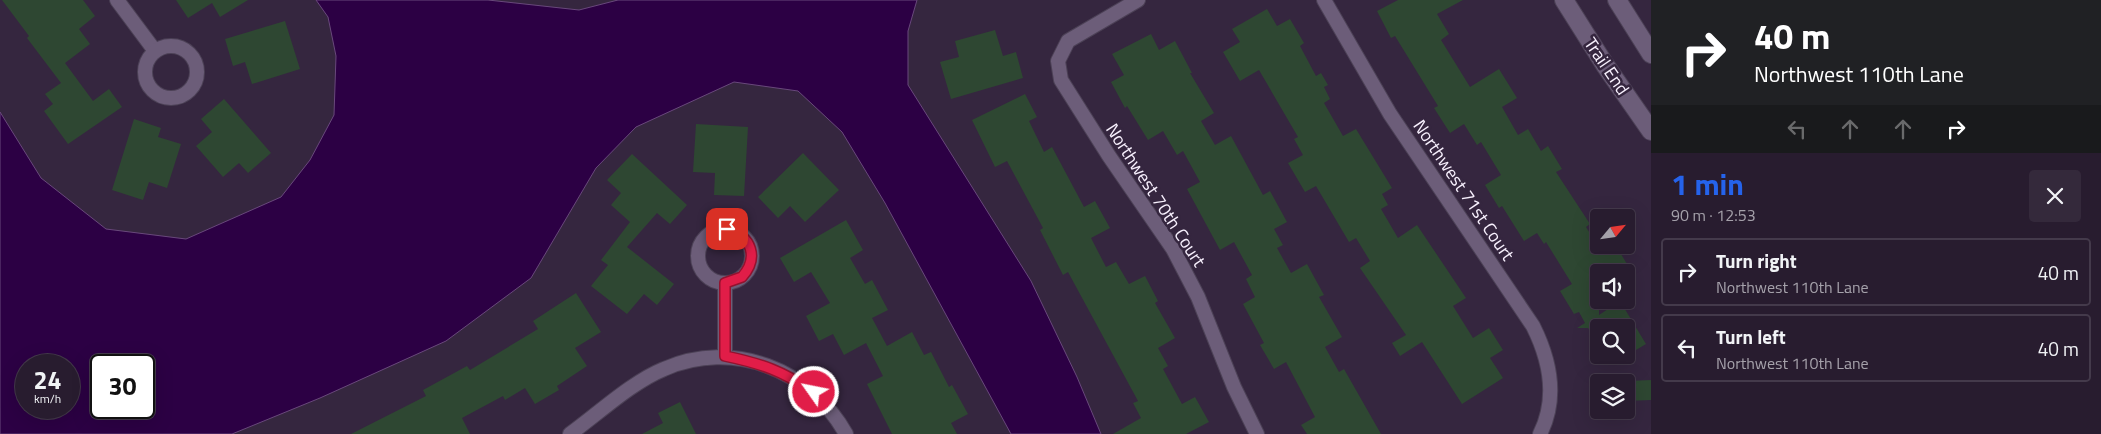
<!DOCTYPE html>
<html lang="en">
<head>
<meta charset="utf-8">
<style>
	body { margin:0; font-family:"Titillium Web",sans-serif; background:#34293b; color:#f1f3f6; height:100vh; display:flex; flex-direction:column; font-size:19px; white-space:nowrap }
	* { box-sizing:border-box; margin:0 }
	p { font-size:16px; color:#a5a1aa }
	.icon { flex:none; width:28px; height:28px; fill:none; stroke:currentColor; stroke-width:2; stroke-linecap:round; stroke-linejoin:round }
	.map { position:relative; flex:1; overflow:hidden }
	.side { display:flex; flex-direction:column; background:#281c2f; width:450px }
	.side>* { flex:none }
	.hud { background:#202124; color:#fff; overflow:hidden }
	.needle { width:32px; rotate:61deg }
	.tools { position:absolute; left:1590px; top:209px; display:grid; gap:10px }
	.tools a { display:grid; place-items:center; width:45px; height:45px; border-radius:5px; background:#281c2f; box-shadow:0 5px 20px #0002,0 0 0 1px #443a4b; font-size:25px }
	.speed { position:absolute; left:15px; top:354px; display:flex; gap:10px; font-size:25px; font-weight:700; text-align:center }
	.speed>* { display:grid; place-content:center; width:65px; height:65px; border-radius:50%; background:#281c2f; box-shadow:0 5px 20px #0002,0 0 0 1px #443a4b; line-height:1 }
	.speed small { font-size:12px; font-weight:400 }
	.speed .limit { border:2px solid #111; border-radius:8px; background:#fff; color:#111 }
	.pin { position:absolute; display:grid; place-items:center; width:42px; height:42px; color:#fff; margin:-21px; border-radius:10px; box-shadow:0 2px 8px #0006 }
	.me { position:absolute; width:55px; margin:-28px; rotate:303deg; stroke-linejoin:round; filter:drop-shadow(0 0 4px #0008) }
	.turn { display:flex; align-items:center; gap:18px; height:105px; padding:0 20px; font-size:22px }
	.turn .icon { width:65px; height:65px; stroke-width:2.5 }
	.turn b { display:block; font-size:35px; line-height:42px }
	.lanes { display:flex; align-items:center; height:48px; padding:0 20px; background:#0003; justify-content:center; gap:25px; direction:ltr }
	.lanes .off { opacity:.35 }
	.round { display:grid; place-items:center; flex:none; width:52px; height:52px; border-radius:5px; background:#34293b }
	.headline { display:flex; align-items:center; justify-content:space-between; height:85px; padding:0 20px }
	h1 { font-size:30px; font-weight:700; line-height:38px; color:#2563eb }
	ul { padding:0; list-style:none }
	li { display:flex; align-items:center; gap:15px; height:68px; margin:0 10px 8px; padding:0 10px; border:2px solid #443a4b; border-radius:5px }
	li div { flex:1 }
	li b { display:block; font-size:19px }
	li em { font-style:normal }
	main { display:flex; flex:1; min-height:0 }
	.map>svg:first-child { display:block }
	.water { fill:#2c0044; stroke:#69487c; fill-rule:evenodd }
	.building { fill:#2e4732 }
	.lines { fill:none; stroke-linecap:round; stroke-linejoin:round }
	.minor-casing { stroke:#4c4156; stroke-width:16 }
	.tertiary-casing { stroke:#4c4156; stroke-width:20 }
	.minor { stroke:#6c5d79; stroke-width:14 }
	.tertiary { stroke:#6c5d79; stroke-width:18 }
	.route-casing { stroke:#92132f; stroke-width:12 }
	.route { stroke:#e11d48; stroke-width:9 }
	.labels { text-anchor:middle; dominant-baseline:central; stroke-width:5; stroke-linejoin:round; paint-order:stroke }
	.street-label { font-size:18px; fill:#f8f1fe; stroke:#35263f }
</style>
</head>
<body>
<main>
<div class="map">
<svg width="1651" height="434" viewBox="0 0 1651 434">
	<rect width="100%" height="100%" fill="#35263f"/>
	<path class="water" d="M 316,0 L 488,0 L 579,10 L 618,0 L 917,0 L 908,31 L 908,85 L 1031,281 L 1077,377 L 1101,434 L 1011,434 L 885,203 L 842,132 L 798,91 L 734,82 L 636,127 L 596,168 L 531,278 L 446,341 L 320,398 L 232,434 L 0,434 L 0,112 L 41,178 L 106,229 L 186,239 L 281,197 L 310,160 L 334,115 L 336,56 L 328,17 ZM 26,365 L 69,365 L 69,408 L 26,408 ZM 101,365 L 144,365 L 144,408 L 101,408 Z"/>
	<g class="building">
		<path d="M 2,0 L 83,0 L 95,16 L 79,29 L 90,44 L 65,63 L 93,101 L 109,89 L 122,107 L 68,144 L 44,111 L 53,104 L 45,94 L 61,83 L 27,38 L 29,36 Z"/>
		<path d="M 176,0 L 248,0 L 220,17 L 212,3 L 188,18 Z"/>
		<path d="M 1398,0 L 1463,0 L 1437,14 L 1449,34 L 1441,40 L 1470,87 L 1499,69 L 1517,98 L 1502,107 L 1518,135 L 1528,129 L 1541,151 L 1548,146 L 1562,169 L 1556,172 L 1590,224 L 1586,227 L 1603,254 L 1616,246 L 1632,272 L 1599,272 L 1599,315 L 1620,301 L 1646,344 L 1626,356 L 1626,328 L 1599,328 L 1599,345 L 1588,328 L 1577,328 L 1585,323 L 1579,312 L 1574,314 L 1560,291 L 1572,284 L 1546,242 L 1544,244 L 1537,233 L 1524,241 L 1502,206 L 1499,208 L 1485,185 L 1501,175 L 1481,142 L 1477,145 L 1464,124 L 1450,133 L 1434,108 L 1438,106 L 1395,36 L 1391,38 L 1377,11 Z"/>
		<path d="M 1267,9 L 1277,26 L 1290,19 L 1304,43 L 1300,46 L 1316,76 L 1321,73 L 1328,85 L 1324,87 L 1330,99 L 1324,103 L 1343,136 L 1356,129 L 1392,188 L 1382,194 L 1388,205 L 1381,209 L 1398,238 L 1417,225 L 1466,298 L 1453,306 L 1473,338 L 1489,328 L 1503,350 L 1490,358 L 1503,378 L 1462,404 L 1422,342 L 1400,356 L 1392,343 L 1406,335 L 1360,268 L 1370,261 L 1356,238 L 1349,242 L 1316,186 L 1305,192 L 1288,163 L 1303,155 L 1294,139 L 1298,137 L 1259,70 L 1240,81 L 1223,52 L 1240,42 L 1232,29 Z"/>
		<path d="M 285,21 L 300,69 L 252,84 L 245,62 L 233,66 L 225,39 Z"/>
		<path d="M 995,30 L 1003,56 L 1016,52 L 1023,78 L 951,99 L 940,62 L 959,57 L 955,41 Z"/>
		<path d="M 1151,34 L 1159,50 L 1175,41 L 1192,73 L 1190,73 L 1214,113 L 1201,121 L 1215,145 L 1231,136 L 1263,195 L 1270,191 L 1287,222 L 1274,229 L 1283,245 L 1277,248 L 1291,273 L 1307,264 L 1324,295 L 1319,297 L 1342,337 L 1325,347 L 1339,372 L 1344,369 L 1381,434 L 1307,434 L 1301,425 L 1315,417 L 1286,362 L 1274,369 L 1260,345 L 1264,343 L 1243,304 L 1255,297 L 1246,279 L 1252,275 L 1234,242 L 1220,250 L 1187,189 L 1200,182 L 1183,151 L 1177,155 L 1163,131 L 1148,140 L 1127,106 L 1125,108 L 1111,82 L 1124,75 L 1112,54 Z"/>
		<path d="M 1025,94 L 1037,117 L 1029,121 L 1044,152 L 1052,147 L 1084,207 L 1095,201 L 1110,228 L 1091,238 L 1106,267 L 1116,262 L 1129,284 L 1145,276 L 1158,301 L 1155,303 L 1175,338 L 1158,348 L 1168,366 L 1163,369 L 1182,404 L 1195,397 L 1209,422 L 1186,434 L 1113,434 L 1141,418 L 1133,403 L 1138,401 L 1068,272 L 1063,275 L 1040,230 L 1043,228 L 1007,161 L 995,167 L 972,120 Z"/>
		<path d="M 224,99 L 271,153 L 248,173 L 239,163 L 223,177 L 196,146 L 212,132 L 201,119 Z"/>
		<path d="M 134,119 L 161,128 L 158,137 L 181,144 L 167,188 L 149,182 L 143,200 L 112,190 Z"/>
		<path d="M 696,124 L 748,127 L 744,196 L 714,195 L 715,173 L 693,172 Z"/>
		<path d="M 803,153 L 839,190 L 805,222 L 790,206 L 778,218 L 758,197 Z"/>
		<path d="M 632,154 L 687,205 L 670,224 L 657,213 L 627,247 L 674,284 L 657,305 L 644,294 L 627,314 L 591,286 L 608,265 L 601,260 L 630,222 L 611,205 L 621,193 L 607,180 Z"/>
		<path d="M 846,220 L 863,250 L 850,258 L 865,284 L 872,280 L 888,310 L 872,318 L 887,346 L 912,332 L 924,355 L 931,352 L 949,387 L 952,385 L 968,414 L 951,423 L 957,434 L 892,434 L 867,384 L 883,376 L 866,343 L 844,355 L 833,334 L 819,341 L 806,316 L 830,303 L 811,272 L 794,282 L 780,258 Z"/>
		<path d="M 576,293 L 601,332 L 575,348 L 587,366 L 557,386 L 559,390 L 535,404 L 525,388 L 505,400 L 503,396 L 462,418 L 470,434 L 351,434 L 426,396 L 423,390 L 467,366 L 470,370 L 538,329 L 533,321 Z"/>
		<path d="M 1651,380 L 1651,400 L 1626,401 L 1626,381 Z"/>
		<path d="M 680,402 L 696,434 L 642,434 L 663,423 L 658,413 Z"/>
	</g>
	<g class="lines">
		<g class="minor-casing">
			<g id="minor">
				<path d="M 117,0 L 155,51"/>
				<path d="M 1138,0 L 1068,41 L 1058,61 L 1061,80 L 1109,156 L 1173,249 L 1198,297 L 1234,387 L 1257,434"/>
				<path d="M 1324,0 L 1390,114 L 1533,326 C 1550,360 1558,398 1540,434"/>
				<circle cx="171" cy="72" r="26"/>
				<circle cx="725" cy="256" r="27"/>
				<path d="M 725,356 L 725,283"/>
				<path d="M 570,434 C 599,413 632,382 664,369 C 733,339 810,369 846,434"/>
			</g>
		</g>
		<g class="tertiary-casing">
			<g id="tertiary">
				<path d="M 1564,0 L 1605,65 L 1651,131"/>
				<path d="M 1617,0 L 1651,54"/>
			</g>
		</g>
		<use href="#minor" class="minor"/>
		<use href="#tertiary" class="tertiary"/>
	</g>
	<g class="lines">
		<g class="route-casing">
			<path id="route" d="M 727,229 C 752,236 759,258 742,277 L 725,283 L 725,356 C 763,364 782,371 814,392"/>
		</g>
		<use href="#route" class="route"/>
	</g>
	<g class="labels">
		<g class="street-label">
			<text transform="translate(1607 66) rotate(56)">Trail End</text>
			<text transform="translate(1464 190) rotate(56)">Northwest 71st Court</text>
			<text transform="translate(1156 195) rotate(57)">Northwest 70th Court</text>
		</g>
	</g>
</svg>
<div class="tools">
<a><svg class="needle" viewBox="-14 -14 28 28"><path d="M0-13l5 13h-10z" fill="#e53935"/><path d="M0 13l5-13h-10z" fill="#a5a1aa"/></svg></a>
<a><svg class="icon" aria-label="sound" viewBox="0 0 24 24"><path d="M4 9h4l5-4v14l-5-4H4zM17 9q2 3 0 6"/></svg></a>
<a><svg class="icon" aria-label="search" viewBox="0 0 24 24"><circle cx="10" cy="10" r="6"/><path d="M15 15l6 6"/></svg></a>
<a><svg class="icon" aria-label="layers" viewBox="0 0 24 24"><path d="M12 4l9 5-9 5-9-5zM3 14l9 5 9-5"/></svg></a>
</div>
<div class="speed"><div>24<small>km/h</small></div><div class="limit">30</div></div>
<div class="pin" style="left:727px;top:229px;background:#d93025"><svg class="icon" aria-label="arrive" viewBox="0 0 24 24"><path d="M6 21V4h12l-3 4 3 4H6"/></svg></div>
<svg class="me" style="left:814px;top:392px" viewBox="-20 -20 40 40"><circle r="17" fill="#e11d48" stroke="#fff" stroke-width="3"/><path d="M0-11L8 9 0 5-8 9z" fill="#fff"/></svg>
</div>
<section class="side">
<div class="hud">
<div class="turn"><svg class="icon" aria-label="right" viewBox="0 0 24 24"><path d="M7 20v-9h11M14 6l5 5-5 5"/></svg><div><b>40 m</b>Northwest 110th Lane</div></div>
<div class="lanes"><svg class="icon off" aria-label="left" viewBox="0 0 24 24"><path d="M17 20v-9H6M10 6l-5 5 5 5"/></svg><svg class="icon off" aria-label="ahead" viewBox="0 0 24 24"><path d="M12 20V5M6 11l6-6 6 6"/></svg><svg class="icon off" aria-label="ahead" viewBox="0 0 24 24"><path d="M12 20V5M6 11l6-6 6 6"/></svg><svg class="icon" aria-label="right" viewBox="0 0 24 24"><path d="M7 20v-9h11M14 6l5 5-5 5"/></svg></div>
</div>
<div class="headline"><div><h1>1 min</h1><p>90 m · 12:53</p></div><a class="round"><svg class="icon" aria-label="close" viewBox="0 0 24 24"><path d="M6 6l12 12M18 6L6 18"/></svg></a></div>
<ul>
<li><svg class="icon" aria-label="right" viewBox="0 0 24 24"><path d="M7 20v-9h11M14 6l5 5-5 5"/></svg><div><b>Turn right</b><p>Northwest 110th Lane</p></div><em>40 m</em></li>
<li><svg class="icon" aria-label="left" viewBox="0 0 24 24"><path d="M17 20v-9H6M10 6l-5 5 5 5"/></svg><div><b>Turn left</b><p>Northwest 110th Lane</p></div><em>40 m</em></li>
</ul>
</section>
</main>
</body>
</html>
